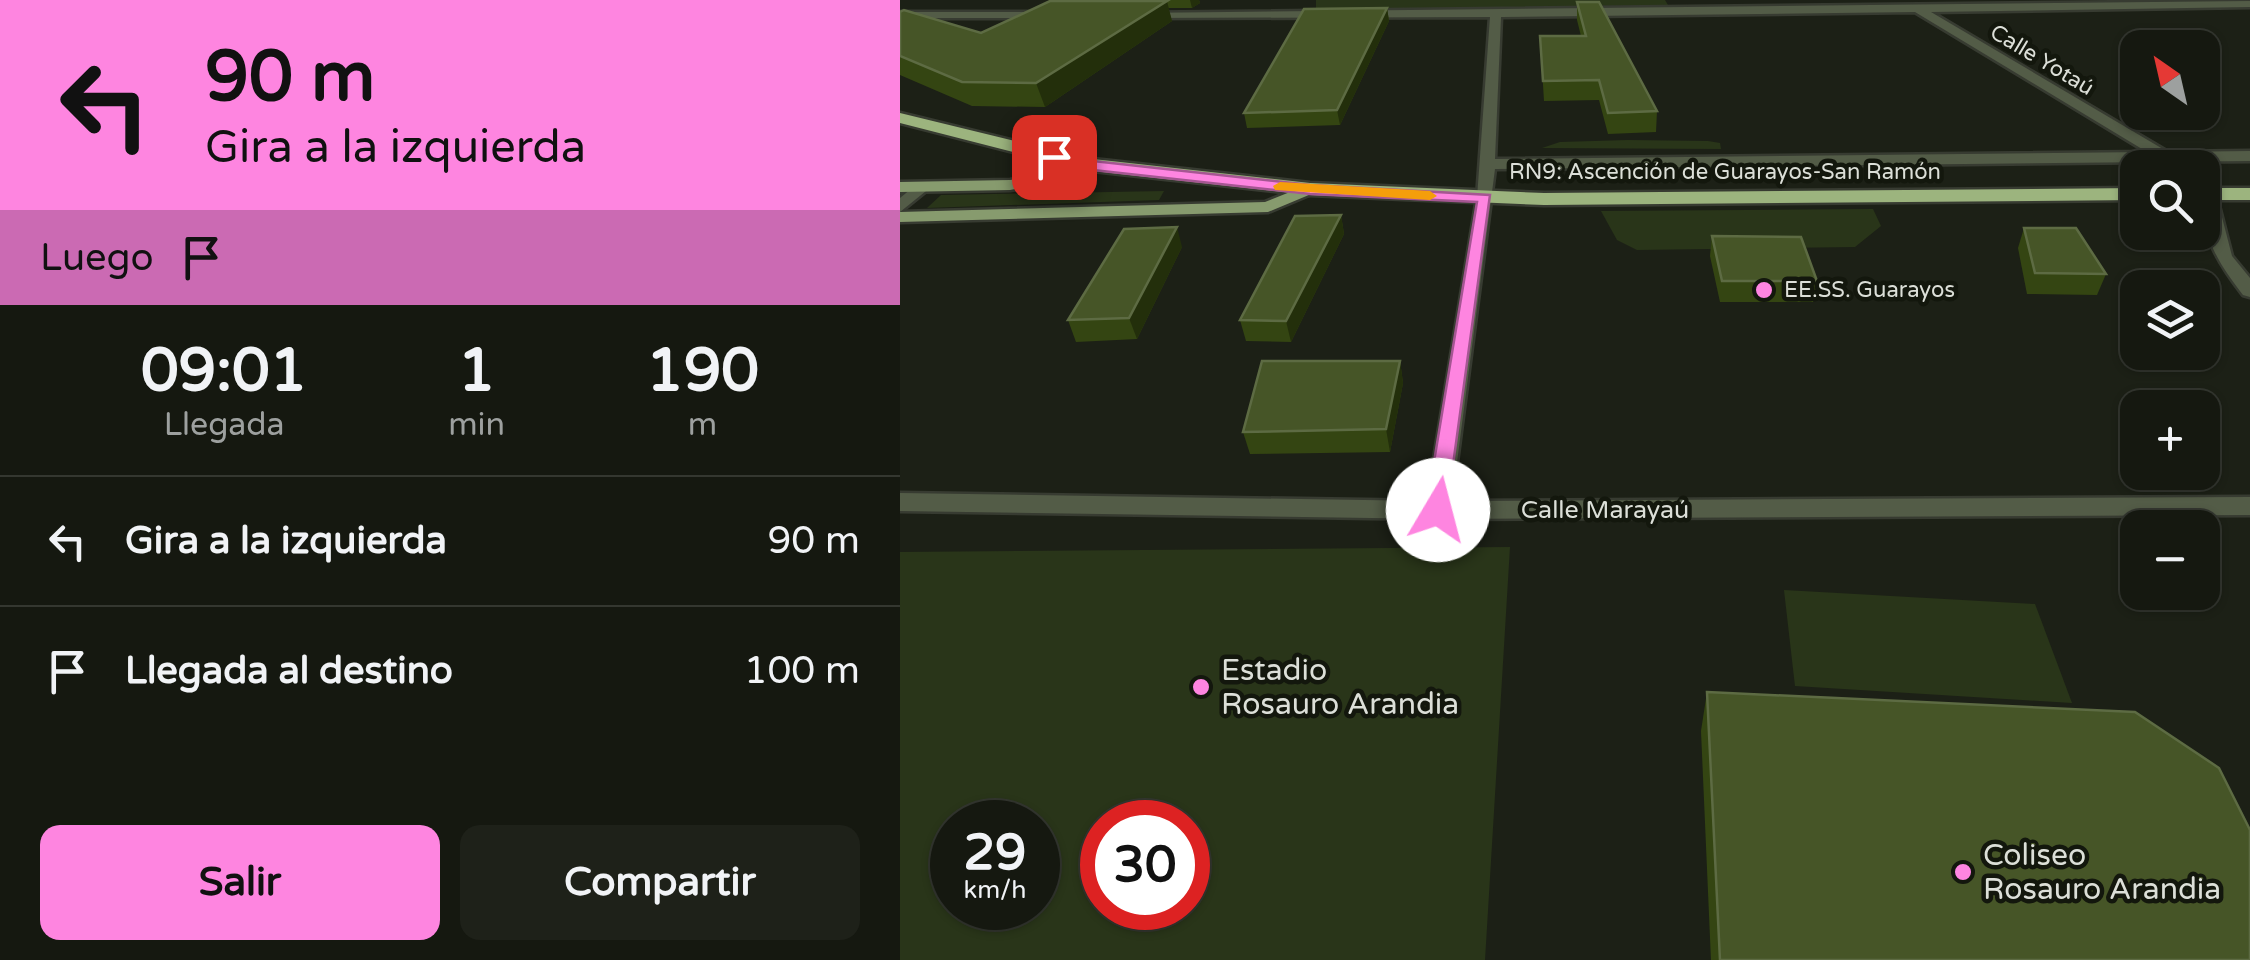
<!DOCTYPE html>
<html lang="es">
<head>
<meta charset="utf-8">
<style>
	body { margin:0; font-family:"Varela Round",sans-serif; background:#1e2119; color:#f1f3f6; height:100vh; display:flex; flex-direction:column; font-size:38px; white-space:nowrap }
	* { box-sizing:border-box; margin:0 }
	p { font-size:32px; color:#9da09f }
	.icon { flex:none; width:55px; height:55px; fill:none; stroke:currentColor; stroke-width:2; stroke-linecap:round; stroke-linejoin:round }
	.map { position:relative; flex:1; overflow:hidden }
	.details { display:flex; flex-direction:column; background:#151810; width:900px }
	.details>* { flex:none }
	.banner { background:#fe85e0; color:#111; overflow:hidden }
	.needle { width:65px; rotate:326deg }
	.controls { position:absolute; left:1220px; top:30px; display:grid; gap:20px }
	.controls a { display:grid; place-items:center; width:100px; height:100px; border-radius:20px; background:#151810; box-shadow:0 2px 8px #0004,0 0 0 2px #343730; font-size:50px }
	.speed { position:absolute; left:30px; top:800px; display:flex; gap:20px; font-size:50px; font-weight:700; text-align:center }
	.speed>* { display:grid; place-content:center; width:130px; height:130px; border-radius:50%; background:#151810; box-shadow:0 2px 8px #0004,0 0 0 2px #343730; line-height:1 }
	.speed small { font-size:25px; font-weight:400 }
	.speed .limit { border:15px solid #d22; background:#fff; color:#111 }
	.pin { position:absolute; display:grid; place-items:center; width:85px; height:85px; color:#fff; margin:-42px; border-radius:20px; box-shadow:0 5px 15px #0006 }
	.me { position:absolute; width:110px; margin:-55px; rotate:8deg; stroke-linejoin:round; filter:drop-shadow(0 0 8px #0008) }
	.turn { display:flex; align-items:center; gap:35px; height:210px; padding:0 40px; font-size:45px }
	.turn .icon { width:130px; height:130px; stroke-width:2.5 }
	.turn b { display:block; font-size:70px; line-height:85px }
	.then { display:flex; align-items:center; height:95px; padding:0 40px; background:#0003; gap:20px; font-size:38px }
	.eta { display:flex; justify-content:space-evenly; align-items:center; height:170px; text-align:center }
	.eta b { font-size:60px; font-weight:800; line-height:70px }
	.button { display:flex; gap:20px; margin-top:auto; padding:20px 40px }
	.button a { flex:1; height:115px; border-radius:20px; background:#fe85e0; color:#111; font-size:40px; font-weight:800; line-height:115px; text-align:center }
	.button a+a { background:#1e2119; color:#f1f3f6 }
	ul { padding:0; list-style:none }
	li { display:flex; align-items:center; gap:30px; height:130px; padding:0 40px; border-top:2px solid #343730 }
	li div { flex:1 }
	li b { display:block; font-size:38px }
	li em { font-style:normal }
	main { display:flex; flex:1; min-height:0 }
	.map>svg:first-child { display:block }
	.green { fill:#293519; fill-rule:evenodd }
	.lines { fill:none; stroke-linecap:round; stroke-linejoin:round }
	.minor-casing { stroke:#373b31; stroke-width:5 }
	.major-casing { stroke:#373b31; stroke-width:5 }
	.highway-casing { stroke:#373b31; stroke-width:5 }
	.minor { fill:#535c47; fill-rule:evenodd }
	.major { fill:#879b6e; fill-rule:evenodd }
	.highway { fill:#9cb47e; fill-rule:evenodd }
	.wall { fill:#344512 }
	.shaded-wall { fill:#232f0b }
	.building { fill:#465527; stroke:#5d6b43; stroke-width:2.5 }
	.route { fill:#fe85e0; stroke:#a55692; stroke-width:2.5 }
	.slow { fill:#f59e0b }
	.poi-dot { fill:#fe85e0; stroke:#13170d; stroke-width:4 }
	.labels { text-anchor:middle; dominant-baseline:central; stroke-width:9; stroke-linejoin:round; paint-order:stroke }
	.far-street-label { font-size:22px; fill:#dcdfd8; stroke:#13170d }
	.far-poi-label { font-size:22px; fill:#dcdfd8; stroke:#13170d; text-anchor:start }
	.street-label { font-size:25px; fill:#dcdfd8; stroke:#13170d }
	.near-poi-label { font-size:30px; fill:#dcdfd8; stroke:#13170d; text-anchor:start }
</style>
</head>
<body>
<main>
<section class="details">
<div class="banner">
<div class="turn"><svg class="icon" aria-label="left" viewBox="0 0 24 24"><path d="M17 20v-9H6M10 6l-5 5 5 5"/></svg><div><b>90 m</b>Gira a la izquierda</div></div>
<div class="then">Luego<svg class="icon" aria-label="arrive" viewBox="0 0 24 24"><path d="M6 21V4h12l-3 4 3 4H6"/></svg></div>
</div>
<div class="eta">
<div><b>09:01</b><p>Llegada</p></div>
<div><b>1</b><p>min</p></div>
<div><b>190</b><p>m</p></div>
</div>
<ul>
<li><svg class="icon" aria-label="left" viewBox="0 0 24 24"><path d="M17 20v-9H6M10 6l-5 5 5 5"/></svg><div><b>Gira a la izquierda</b></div><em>90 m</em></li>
<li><svg class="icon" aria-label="arrive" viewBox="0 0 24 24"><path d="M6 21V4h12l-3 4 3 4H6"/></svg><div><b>Llegada al destino</b></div><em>100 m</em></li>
</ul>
<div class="button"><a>Salir</a><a>Compartir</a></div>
</section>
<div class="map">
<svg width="1350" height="960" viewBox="0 0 1350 960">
	<rect width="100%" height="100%" fill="#1c2016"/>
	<g class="green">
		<path d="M 416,0 L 765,0 L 768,5 L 416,10 Z"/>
		<path d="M 728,140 L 808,141 L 820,143 L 821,149 L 642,148 L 660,142 Z"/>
		<path d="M 264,191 L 259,200 L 27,208 L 41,195 Z"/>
		<path d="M 973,209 L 981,226 L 955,247 L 737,250 L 717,240 L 701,211 Z"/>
		<path d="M 610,547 L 585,960 L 0,960 L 0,552 ZM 138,822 L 138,908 L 52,908 L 52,822 ZM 288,822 L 288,908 L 202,908 L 202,822 Z"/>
		<path d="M 884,590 L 1135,604 L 1172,703 L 895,686 Z"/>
	</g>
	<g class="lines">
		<g class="minor-casing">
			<g id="minor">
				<path d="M 1350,1 L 1350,7 L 1031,12 L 1268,152 L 1350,151 L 1350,161 L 595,169 L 552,501 L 1350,497 L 1350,515 L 538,519 L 0,511 L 0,493 L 527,501 L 577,198 L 590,17 L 240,18 L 236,13 ZM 1015,12 L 1247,152 L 595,159 L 601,17 Z"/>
				<path d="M 0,12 L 150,12 L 156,15 L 150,18 L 0,18 Z"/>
				<path d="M 17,184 L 31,187 L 0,212 L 0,198 Z"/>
				<path d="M 1302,184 L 1316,194 L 1332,256 L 1350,278 L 1350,297 L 1343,295 C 1313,256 1302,235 1302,184 Z"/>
			</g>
		</g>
		<g class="major-casing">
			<g id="major">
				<path d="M 184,159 L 192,164 L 190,167 L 144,184 L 110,190 L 0,192 L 0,182 L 110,180 L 135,177 Z"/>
				<path d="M 410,184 L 416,186 L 416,192 L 368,212 L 0,222 L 0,212 L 365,202 Z"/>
			</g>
		</g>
		<g class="highway-casing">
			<g id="highway">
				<path d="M 0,113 L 184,158 L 410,183 L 644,193 L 1238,188 L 1238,200 L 644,205 L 410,195 L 184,170 L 0,123 Z"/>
				<rect x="1302" y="188" width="48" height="12"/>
			</g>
		</g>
		<use href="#minor" class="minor"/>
		<use href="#major" class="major"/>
		<use href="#highway" class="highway"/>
	</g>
	<g class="wall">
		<path d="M 161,0 L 299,0 L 300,3 L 292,8 L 268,8 L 272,21 L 145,107 L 72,106 L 0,75 L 0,12 L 81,33 Z"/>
		<path d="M 677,2 L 757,111 L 756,132 L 708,134 L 699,100 L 644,101 L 640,36 L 681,36 L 677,20 Z"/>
		<path d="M 487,8 L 489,21 L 440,125 L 347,128 L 344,113 Z"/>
		<path d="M 441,215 L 444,234 L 391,342 L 346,341 L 340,320 Z"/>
		<path d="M 1124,228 L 1206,274 L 1197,295 L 1127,294 L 1118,248 Z"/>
		<path d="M 812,236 L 917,281 L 913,302 L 820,302 L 810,256 Z"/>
		<path d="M 282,247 L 237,339 L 176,342 L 168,320 Z"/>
		<path d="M 500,361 L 503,383 L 490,452 L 350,454 L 343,432 Z"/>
		<path d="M 807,692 L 1350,960 L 811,960 L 801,731 Z"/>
	</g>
	<g class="shaded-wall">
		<path d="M 290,0 L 299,0 L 300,3 L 292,8 Z"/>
		<path d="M 267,1 L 272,21 L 145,107 L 136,83 Z"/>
		<path d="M 487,8 L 489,21 L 440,125 L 437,110 Z"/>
		<path d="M 441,215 L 444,234 L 391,342 L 386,321 Z"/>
		<path d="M 277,227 L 282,247 L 237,339 L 229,318 Z"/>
		<path d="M 500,361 L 503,383 L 490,452 L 486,429 Z"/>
	</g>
	<g class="building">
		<path d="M 150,1 L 267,1 L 136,83 L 62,82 L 0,56 L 0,12 L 4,10 L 81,33 Z"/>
		<path d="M 677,2 L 699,2 L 757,111 L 708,113 L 699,80 L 643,81 L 640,36 L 686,36 Z"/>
		<path d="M 487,8 L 437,110 L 344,113 L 404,9 Z"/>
		<path d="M 441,215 L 386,321 L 340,320 L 395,216 Z"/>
		<path d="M 277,227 L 229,318 L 168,320 L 224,229 Z"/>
		<path d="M 1124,228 L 1176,228 L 1206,274 L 1135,273 Z"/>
		<path d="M 812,236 L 901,237 L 917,281 L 822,281 Z"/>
		<path d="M 362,361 L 500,361 L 486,429 L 343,432 Z"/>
		<path d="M 807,692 L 1235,712 L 1319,768 L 1350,830 L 1350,960 L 820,960 Z"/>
	</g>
	<path class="route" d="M 154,153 L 184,160 L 410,185 L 590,195 L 546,516 L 538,518 L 526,510 L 577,202 L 410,194 L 184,169 L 149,160 L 149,154 Z"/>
	<path class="slow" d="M 380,182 L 530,191 L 537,196 L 530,200 L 375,190 L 373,186 Z"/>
	<g class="poi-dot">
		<circle cx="864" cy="290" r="10"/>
		<circle cx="301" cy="687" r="10"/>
		<circle cx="1063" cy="872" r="10"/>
	</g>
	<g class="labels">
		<g class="far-street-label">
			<text transform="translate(1142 60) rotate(31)">Calle Yotaú</text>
			<text x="825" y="172">RN9: Ascención de Guarayos-San Ramón</text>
		</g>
		<g class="far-poi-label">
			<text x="884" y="290">EE.SS. Guarayos</text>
		</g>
		<g class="street-label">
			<text x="705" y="510">Calle Marayaú</text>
		</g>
		<g class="near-poi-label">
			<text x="321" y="670">Estadio<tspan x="321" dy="34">Rosauro Arandia</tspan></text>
			<text x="1083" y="855">Coliseo<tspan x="1083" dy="34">Rosauro Arandia</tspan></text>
		</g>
	</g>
</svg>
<div class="controls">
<a><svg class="needle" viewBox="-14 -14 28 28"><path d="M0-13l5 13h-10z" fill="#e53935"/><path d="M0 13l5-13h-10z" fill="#9da09f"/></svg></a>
<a><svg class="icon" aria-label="search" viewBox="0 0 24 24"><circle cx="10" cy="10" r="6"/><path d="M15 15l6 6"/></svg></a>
<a><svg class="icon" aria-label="layers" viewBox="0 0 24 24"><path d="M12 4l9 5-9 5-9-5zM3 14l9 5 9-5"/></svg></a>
<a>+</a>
<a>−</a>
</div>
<div class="speed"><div>29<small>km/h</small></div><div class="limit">30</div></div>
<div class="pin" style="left:154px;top:157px;background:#d93025"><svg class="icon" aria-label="arrive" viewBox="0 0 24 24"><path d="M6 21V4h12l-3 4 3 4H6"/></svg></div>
<svg class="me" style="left:538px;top:510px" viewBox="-20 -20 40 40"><circle r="19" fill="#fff"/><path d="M0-13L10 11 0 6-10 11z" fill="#fe85e0"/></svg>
</div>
</main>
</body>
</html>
